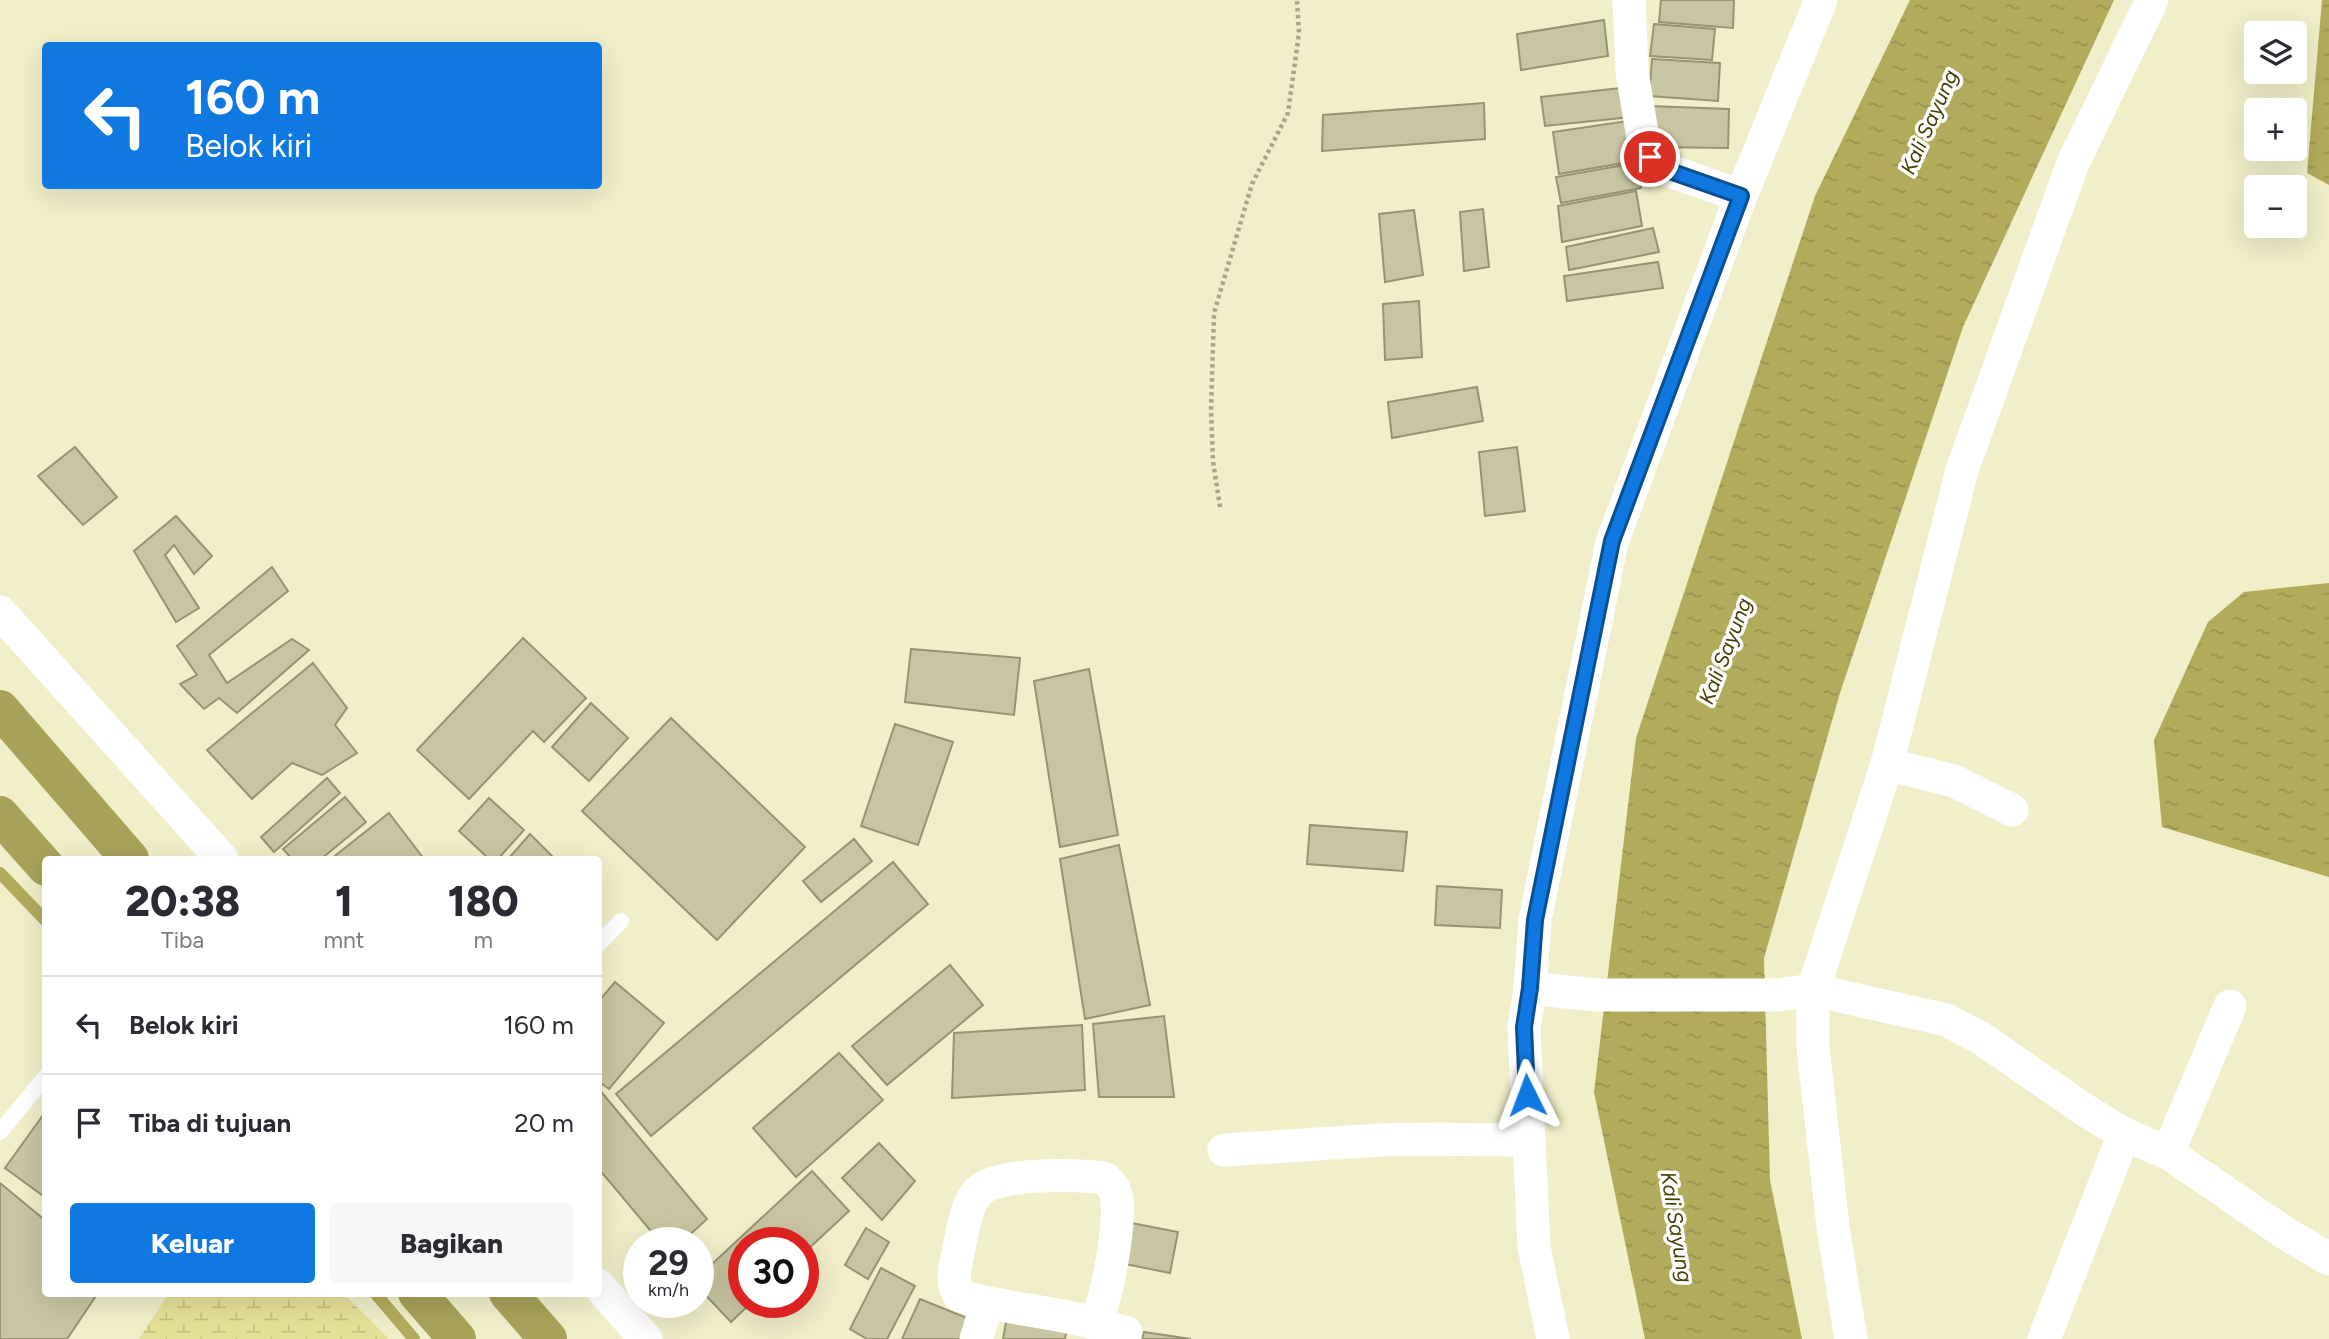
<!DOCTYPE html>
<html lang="id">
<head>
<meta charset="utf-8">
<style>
	body { margin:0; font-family:Figtree,sans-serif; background:#f7f7f7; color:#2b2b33; height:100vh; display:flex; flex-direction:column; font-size:26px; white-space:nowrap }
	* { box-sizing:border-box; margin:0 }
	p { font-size:23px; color:#7c7c81 }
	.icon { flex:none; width:38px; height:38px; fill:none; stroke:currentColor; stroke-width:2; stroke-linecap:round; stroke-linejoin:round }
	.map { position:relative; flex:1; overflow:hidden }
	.drawer { position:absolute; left:42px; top:856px; width:560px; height:441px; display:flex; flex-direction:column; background:#fff; border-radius:7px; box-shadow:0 7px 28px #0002 }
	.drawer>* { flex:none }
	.hud { position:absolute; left:42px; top:42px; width:560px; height:147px; border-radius:7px; box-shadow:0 7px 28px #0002; background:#1079e1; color:#fff; overflow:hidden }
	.controls { position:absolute; left:2244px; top:21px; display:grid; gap:14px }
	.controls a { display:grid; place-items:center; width:63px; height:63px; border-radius:7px; background:#fff; box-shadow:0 7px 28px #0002; font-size:35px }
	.speed { position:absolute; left:623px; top:1227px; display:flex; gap:14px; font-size:35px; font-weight:700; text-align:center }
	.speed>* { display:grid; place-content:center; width:91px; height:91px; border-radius:50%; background:#fff; box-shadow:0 7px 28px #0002; line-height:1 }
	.speed small { font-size:18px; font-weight:400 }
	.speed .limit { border:10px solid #d22; background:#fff; color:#111 }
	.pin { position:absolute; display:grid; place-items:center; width:60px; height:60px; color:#fff; margin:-30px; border:4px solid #fff; border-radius:50%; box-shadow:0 2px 7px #0007 }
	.me { position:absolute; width:77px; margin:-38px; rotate:357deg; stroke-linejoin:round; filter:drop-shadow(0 0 5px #0008) }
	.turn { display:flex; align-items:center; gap:24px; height:147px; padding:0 28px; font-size:32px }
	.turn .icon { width:91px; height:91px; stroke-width:2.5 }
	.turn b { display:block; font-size:49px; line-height:60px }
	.eta { display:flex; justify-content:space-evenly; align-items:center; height:119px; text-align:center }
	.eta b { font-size:42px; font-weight:800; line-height:49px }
	.primary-button { display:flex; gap:14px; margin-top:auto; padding:14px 28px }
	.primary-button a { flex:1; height:80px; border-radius:7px; background:#1079e1; color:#fff; font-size:28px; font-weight:800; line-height:80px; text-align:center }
	.primary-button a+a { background:#f7f7f7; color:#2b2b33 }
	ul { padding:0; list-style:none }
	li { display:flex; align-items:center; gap:21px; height:98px; padding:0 28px; border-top:2px solid #e1e1e2 }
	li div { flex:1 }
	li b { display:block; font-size:26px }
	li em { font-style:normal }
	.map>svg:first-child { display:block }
	.wetland { fill:url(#wetland-marsh) }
	.water { fill:url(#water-ripples) }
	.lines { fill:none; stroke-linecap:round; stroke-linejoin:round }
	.stream { stroke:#b2ab5c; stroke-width:12 }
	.building { fill:#c8c6a2; stroke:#969471; stroke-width:2 }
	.path { stroke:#a8a689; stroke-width:4.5; stroke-dasharray:3.5 3.5; stroke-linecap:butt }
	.lane { stroke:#fff; stroke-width:16 }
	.street { stroke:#fff; stroke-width:33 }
	.highway { stroke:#a7a15a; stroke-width:38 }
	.route-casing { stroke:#0a4f92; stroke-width:18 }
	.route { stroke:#1079e1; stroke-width:12 }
	.labels { text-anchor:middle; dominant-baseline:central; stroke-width:7; stroke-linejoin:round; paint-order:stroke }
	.water-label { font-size:21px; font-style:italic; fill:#454000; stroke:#fff }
</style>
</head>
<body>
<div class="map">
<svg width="2329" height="1339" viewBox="0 0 2329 1339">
	<defs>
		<pattern id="wetland-marsh" width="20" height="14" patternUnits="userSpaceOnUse" patternTransform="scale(1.75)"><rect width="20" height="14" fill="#e5e098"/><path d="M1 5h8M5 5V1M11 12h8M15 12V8" fill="none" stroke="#c4bf82"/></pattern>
		<pattern id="water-ripples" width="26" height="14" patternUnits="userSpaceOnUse" patternTransform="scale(1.75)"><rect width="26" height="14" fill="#b2ab5c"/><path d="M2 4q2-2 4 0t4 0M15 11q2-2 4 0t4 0" fill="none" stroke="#98924e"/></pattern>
	</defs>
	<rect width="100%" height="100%" fill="#f1efc9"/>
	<path class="wetland" d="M 169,1293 L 343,1293 L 389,1339 L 139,1339 Z"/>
	<g class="water">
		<path d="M 1910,0 L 2114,0 L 1963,327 L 1840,693 L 1764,958 L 1770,1180 L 1802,1339 L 1645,1339 L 1594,1092 L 1636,738 L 1815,196 Z"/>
		<path d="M 2322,0 L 2329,0 L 2329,185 L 2307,173 Z"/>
		<path d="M 2329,583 L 2329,877 L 2162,827 L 2154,740 L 2208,622 L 2244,592 Z"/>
	</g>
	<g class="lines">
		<g class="stream">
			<path d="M 0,873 L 46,921"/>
			<path d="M 375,1293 L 414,1339"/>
		</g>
	</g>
	<g class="building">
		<path d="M 1661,0 L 1734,0 L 1733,28 L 1659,22 Z"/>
		<path d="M 1604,20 L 1608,56 L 1521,70 L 1517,34 Z"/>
		<path d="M 1654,24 L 1715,29 L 1712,60 L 1650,56 Z"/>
		<path d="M 1652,59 L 1720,63 L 1718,101 L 1649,96 Z"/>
		<path d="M 1629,87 L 1631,117 L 1545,126 L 1541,97 Z"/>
		<path d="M 1484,103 L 1485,139 L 1322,151 L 1323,115 Z"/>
		<path d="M 1650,106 L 1729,109 L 1728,148 L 1653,147 Z"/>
		<path d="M 1635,120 L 1641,160 L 1559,174 L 1553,132 Z"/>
		<path d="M 1636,163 L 1641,188 L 1561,203 L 1556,177 Z"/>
		<path d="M 1636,191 L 1642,226 L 1562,242 L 1558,206 Z"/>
		<path d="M 1483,209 L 1489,267 L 1464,271 L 1460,212 Z"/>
		<path d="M 1414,210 L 1423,275 L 1385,282 L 1379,214 Z"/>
		<path d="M 1653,228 L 1659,252 L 1569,270 L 1566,247 Z"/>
		<path d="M 1658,262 L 1663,288 L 1567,301 L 1564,276 Z"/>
		<path d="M 1419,301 L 1422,357 L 1385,360 L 1383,304 Z"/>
		<path d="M 1477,387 L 1483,421 L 1392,438 L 1388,402 Z"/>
		<path d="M 75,447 L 117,497 L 83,525 L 38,476 Z"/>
		<path d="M 1517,447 L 1525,511 L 1485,516 L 1479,452 Z"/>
		<path d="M 176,516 L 212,556 L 194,574 L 174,545 L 165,555 L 199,608 L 176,622 L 134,551 Z"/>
		<path d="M 272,567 L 288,591 L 209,655 L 227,683 L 292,639 L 309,650 L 237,713 L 219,698 L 204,709 L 180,684 L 197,675 L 177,646 Z"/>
		<path d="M 523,638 L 586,698 L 544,742 L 533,731 L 469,799 L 417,750 Z"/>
		<path d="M 911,649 L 1020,658 L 1014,715 L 905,702 Z"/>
		<path d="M 313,663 L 347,708 L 335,725 L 357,753 L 322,775 L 292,763 L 252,799 L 207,750 Z"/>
		<path d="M 1089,669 L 1118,835 L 1060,847 L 1034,681 Z"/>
		<path d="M 591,703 L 628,738 L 589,781 L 552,747 Z"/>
		<path d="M 671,718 L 805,847 L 717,940 L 582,811 Z"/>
		<path d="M 895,724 L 953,742 L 918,845 L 861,826 Z"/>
		<path d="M 327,778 L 340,793 L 274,852 L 261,837 Z"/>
		<path d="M 345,797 L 366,822 L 321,859 L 292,859 L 283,849 Z"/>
		<path d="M 489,798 L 524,830 L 498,859 L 489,859 L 459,831 Z"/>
		<path d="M 389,813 L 424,859 L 331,859 Z"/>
		<path d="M 1310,825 L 1407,832 L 1403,871 L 1307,864 Z"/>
		<path d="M 530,834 L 555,859 L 508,859 Z"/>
		<path d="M 854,839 L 872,861 L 821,902 L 803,881 Z"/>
		<path d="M 1119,845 L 1150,1005 L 1085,1019 L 1060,859 Z"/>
		<path d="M 893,862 L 928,904 L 651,1136 L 616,1094 Z"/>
		<path d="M 1437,886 L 1502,890 L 1500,928 L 1435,925 Z"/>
		<path d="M 950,965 L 983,1005 L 887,1085 L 852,1046 Z"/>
		<path d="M 615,982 L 664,1023 L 609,1089 L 598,1081 L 598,1002 Z"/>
		<path d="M 1164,1016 L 1174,1097 L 1099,1097 L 1093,1024 Z"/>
		<path d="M 1082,1025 L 1085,1090 L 952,1098 L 954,1033 Z"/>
		<path d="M 839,1053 L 883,1100 L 796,1177 L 753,1128 Z"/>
		<path d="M 598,1088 L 707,1219 L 682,1242 L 660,1242 L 598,1168 Z"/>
		<path d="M 46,1111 L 46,1198 L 5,1168 Z"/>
		<path d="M 879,1143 L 915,1181 L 882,1220 L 842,1178 Z"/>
		<path d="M 812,1171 L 849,1211 L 803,1254 L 803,1242 L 744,1242 L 744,1302 L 752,1302 L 731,1322 L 698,1287 L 698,1277 Z"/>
		<path d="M 0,1183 L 46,1221 L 46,1293 L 98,1293 L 67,1339 L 0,1339 Z"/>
		<path d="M 1121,1221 L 1178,1232 L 1170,1273 L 1115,1262 Z"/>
		<path d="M 866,1228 L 889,1242 L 868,1279 L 845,1265 Z"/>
		<path d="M 881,1268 L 915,1286 L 887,1339 L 867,1339 L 850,1329 Z"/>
		<path d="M 920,1299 L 972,1320 L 965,1339 L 902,1339 Z"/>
		<path d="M 1008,1311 L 1068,1322 L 1065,1339 L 1003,1339 Z"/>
		<path d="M 1144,1332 L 1191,1339 L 1142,1339 Z"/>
	</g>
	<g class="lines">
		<path class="path" d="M 1220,507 L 1213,461 L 1211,410 L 1214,313 L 1252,184 L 1288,113 L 1299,33 L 1297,0"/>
		<g class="lane">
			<path d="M 598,945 L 621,921"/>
			<path d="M 0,1132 L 46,1076"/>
		</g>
		<g class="street">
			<path d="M 1629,0 L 1632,72 L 1643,138 L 1651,157 L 1667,170 L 1741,196"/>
			<path d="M 0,612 L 222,859"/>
			<path d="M 1887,764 L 1954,781 L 2012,810"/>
			<path d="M 1530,988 L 1595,995 L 1777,995 L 1813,990 L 1947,1020 L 1982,1039 L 2085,1110 L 2124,1134 L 2168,1153 L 2285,1233 L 2329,1259"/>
			<path d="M 1224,1150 L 1397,1139 L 1529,1140"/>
			<path d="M 2168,1153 L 2230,1006"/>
			<path d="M 598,1285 L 646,1339"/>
			<path d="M 1094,1323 C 1107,1305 1122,1217 1116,1195 C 1115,1188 1110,1183 1104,1178 C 1078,1174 994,1172 977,1193 C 966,1206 962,1232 959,1249 C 956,1265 949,1282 960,1296 C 1002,1308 1047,1311 1090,1322 C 1102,1325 1113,1330 1126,1332"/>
			<path d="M 976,1339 L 987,1304"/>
			<path d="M 1553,1339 L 1534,1247 L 1529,1140 L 1524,1027 L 1530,988 L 1535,920 L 1612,542 L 1741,196 L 1821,0"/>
			<path d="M 1851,1339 L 1833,1227 L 1813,1048 L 1813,990 L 1887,764 L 1962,470 L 2073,163 L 2152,0"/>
			<path d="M 2044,1339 L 2124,1134"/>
		</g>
		<g class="highway">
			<path d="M 0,709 L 130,859"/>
			<path d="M 0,815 L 46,867"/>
			<path d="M 417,1293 L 457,1339"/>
			<path d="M 508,1293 L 548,1339"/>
		</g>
	</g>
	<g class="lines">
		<g class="route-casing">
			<path id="route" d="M 1527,1095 L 1524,1027 L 1530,988 L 1535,920 L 1612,541 L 1741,196 L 1667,170 L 1650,157"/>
		</g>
		<use href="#route" class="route"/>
	</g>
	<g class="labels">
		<g class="water-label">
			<text transform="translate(1929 122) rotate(-66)">Kali Sayung</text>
			<text transform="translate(1725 651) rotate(-69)">Kali Sayung</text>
			<text transform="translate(1677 1227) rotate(81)">Kali Sayung</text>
		</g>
	</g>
</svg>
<div class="controls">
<a><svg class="icon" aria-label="layers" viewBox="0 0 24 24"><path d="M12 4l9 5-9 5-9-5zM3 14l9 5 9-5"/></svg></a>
<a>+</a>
<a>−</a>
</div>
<div class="speed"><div>29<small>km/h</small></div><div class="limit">30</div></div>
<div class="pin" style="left:1650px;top:157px;background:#d93025"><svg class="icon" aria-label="arrive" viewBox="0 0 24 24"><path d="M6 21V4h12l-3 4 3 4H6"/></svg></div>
<svg class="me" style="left:1527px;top:1095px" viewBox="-20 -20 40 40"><path d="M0-17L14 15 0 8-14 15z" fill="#1079e1" stroke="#fff" stroke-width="4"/></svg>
<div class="hud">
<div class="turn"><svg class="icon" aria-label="left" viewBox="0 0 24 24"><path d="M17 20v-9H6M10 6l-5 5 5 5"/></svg><div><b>160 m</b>Belok kiri</div></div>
</div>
<section class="drawer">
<div class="eta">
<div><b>20:38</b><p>Tiba</p></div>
<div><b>1</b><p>mnt</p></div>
<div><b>180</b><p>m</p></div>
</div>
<ul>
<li><svg class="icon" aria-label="left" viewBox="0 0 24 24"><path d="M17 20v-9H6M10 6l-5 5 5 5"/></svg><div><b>Belok kiri</b></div><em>160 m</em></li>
<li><svg class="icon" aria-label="arrive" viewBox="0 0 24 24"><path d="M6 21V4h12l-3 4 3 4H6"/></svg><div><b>Tiba di tujuan</b></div><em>20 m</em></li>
</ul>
<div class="primary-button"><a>Keluar</a><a>Bagikan</a></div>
</section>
</div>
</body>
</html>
